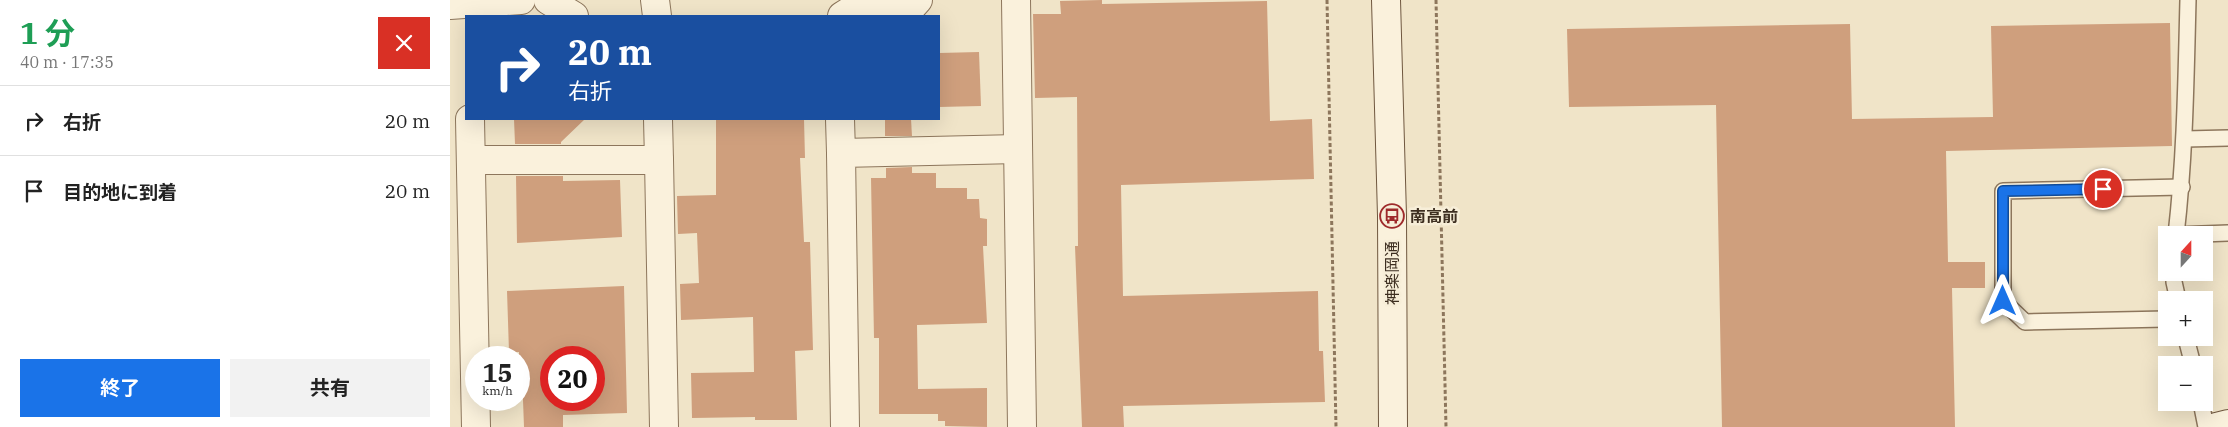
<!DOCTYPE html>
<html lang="ja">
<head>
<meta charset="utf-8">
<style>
	body { margin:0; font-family:"IBM Plex Serif","Noto Sans JP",serif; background:#f2f2f2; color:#222; height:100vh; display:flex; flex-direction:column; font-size:19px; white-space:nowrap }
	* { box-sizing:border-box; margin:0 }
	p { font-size:16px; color:#767676 }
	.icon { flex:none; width:28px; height:28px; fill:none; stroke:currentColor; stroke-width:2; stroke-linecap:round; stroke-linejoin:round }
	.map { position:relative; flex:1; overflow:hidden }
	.details { display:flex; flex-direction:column; background:#fff; width:450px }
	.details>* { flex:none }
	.top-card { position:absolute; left:15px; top:15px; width:475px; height:105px; border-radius:0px; box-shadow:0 5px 20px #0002; background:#1a4fa0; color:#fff; overflow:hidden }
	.needle { width:32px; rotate:21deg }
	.buttons { position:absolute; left:1708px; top:226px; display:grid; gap:10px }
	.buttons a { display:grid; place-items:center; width:55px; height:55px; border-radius:0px; background:#fff; box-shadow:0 5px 20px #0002; font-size:25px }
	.speed { position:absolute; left:15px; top:346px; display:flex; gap:10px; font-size:25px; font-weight:700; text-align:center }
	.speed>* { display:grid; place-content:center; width:65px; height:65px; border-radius:50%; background:#fff; box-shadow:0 5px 20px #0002; line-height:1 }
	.speed small { font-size:12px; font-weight:400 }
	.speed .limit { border:8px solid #d22; background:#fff; color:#111 }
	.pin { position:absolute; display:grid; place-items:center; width:42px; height:42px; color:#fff; margin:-21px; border:2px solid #fff; border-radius:50%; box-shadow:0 1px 5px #0007 }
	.me { position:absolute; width:55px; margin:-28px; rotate:0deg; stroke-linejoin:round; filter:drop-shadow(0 0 4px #0008) }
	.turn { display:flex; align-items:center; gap:18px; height:105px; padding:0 20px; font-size:22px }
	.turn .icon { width:65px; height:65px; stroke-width:2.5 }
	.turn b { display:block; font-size:35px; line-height:42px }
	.round { display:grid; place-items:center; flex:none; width:52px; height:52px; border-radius:0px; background:#f2f2f2 }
	.summary { display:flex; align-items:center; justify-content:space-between; height:85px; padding:0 20px }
	h1 { font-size:30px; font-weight:700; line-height:38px; color:#1e9e55 }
	.button { display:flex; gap:10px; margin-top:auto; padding:10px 20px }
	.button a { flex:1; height:58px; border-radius:0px; background:#1a73e8; color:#fff; font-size:20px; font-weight:700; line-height:58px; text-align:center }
	.button a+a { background:#f2f2f2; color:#222 }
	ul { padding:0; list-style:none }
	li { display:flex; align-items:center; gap:15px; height:70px; padding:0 20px; border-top:1px solid #e0e0e0 }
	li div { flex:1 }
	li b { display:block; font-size:19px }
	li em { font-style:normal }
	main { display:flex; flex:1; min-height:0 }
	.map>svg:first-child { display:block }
	.building { fill:#cf9f7d; fill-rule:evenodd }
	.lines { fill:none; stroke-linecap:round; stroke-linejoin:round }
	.lane-casing { stroke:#8d765c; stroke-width:18 }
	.street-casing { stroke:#8d765c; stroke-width:30 }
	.secondary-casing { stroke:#6f573f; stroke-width:30 }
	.path { stroke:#8d765c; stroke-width:3; stroke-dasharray:4 2.5; stroke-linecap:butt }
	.lane { stroke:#faf1dc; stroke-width:15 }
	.street { stroke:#faf1dc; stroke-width:28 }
	.secondary { stroke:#faf1dc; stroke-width:28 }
	.route-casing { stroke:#114b97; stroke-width:12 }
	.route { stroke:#1a73e8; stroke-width:9 }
	.labels { text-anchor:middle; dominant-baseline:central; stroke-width:5; stroke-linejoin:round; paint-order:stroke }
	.poi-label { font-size:16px; font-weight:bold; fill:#3d2e20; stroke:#f7eed8; text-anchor:start }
	.street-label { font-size:16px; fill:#3d2e20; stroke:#f7eed8 }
</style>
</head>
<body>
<main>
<section class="details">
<div class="summary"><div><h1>1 分</h1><p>40 m · 17:35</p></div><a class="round" style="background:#d93025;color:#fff"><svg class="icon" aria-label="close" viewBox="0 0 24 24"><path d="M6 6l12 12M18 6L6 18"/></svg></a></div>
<ul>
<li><svg class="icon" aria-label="right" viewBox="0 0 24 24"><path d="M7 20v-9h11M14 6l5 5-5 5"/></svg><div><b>右折</b></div><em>20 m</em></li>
<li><svg class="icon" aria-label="arrive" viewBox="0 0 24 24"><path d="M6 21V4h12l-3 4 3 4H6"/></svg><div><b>目的地に到着</b></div><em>20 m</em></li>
</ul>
<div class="button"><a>終了</a><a>共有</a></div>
</section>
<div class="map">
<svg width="1778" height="427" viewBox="0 0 1778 427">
	<rect width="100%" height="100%" fill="#f0e4c8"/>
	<g class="building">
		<path d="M 652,0 L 652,4 L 817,1 L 820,121 L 862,119 L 864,179 L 671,185 L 673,296 L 868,291 L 869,351 L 873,351 L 875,402 L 673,406 L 674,427 L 632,427 L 625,246 L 628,246 L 627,97 L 585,98 L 583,14 L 611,14 L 610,1 Z"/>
		<path d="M 1720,23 L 1722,146 L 1496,151 L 1498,262 L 1535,262 L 1535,288 L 1502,288 L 1505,427 L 1272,427 L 1266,105 L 1119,107 L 1117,29 L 1400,24 L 1402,119 L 1543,117 L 1541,26 Z"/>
		<path d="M 529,52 L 531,106 L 489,107 L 489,53 Z"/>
		<path d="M 64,119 L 135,119 L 111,142 L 111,144 L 65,144 Z"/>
		<path d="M 266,119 L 354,119 L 355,158 L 350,158 L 354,242 L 360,242 L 363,350 L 345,351 L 347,420 L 305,420 L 305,417 L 242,418 L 241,373 L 304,372 L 303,317 L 231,320 L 230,284 L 249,283 L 247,233 L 228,234 L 227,196 L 266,195 Z"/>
		<path d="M 435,119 L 461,119 L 462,136 L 435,136 Z"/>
		<path d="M 462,167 L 462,173 L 486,173 L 486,188 L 517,188 L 517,199 L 529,199 L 530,218 L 537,219 L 537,246 L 533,246 L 537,323 L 467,325 L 468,389 L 537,388 L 537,427 L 495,426 L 495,421 L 488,421 L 488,414 L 429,414 L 429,338 L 424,338 L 421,178 L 436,178 L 436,168 Z"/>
		<path d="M 66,176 L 113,176 L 113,181 L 170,180 L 172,237 L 67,243 Z"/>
		<path d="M 174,286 L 177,413 L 113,415 L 113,427 L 74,427 L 72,373 L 69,373 L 69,352 L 59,352 L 57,291 ZM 101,358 L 144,358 L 144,400 L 101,400 Z"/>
	</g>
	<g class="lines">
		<g class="lane-casing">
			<g id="lane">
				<path d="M 1735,139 L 1778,138"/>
				<path d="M 1726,235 C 1735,157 1736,79 1738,0"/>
				<path d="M 1726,235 L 1778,233"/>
				<path d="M 1724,272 L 1724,282 L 1728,300"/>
				<path d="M 1716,319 L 1575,322 L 1553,301 L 1553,191 L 1732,187"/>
				<path d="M 1736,338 L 1743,365"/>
				<path d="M 1751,402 L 1756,427"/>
			</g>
		</g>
		<g class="street-casing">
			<g id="street">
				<path d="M 98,0 L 124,16"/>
				<path d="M 205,0 L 207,16"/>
				<path d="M 566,0 L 572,427"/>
				<path d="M 0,5 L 71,0"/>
				<path d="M 392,16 L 403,9 L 460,9 L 468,0"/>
				<path d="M 20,119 L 26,427"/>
				<path d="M 208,119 L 209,160"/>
				<path d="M 390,119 L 391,153"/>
				<path d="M 21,160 L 209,160 L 214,427"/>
				<path d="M 395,427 L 391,153 L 568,149"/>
			</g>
		</g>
		<g class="secondary-casing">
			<g id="secondary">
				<path d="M 936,0 L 942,216 L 943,427"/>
				<path d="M 1766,427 L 1778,424"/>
			</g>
		</g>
		<g class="path">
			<path d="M 877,0 L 886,427"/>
			<path d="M 986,0 L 996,427"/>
		</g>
		<use href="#lane" class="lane"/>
		<use href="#street" class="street"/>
		<use href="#secondary" class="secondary"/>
	</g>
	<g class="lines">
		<g class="route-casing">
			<path id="route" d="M 1553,301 L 1553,191 L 1653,189"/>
		</g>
		<use href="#route" class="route"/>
	</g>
	<defs>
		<g id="bus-ring" transform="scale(1.25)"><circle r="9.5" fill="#f7eed8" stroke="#9e2a2b" stroke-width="1.5"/><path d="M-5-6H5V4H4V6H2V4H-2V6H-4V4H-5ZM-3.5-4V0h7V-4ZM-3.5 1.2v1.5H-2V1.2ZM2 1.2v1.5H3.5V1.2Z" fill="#9e2a2b"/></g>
	</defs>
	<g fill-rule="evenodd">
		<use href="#bus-ring" x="942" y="216"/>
	</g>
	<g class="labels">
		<g class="poi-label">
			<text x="960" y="216">南高前</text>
		</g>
		<g class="street-label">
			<text transform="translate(942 273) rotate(-90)">神楽岡通</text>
		</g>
	</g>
</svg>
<div class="buttons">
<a><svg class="needle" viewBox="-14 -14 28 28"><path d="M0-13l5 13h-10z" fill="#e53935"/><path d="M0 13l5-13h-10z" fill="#767676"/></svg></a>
<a>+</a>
<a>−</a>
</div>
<div class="speed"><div>15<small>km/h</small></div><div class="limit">20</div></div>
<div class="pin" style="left:1653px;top:189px;background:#d93025"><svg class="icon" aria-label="arrive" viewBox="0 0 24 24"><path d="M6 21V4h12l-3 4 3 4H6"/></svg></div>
<svg class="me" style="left:1553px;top:301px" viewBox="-20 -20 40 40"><path d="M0-17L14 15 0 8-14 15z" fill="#1a73e8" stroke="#fff" stroke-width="4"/></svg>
<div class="top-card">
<div class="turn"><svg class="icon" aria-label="right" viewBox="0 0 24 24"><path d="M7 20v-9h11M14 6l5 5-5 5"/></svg><div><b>20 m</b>右折</div></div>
</div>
</div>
</main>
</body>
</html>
